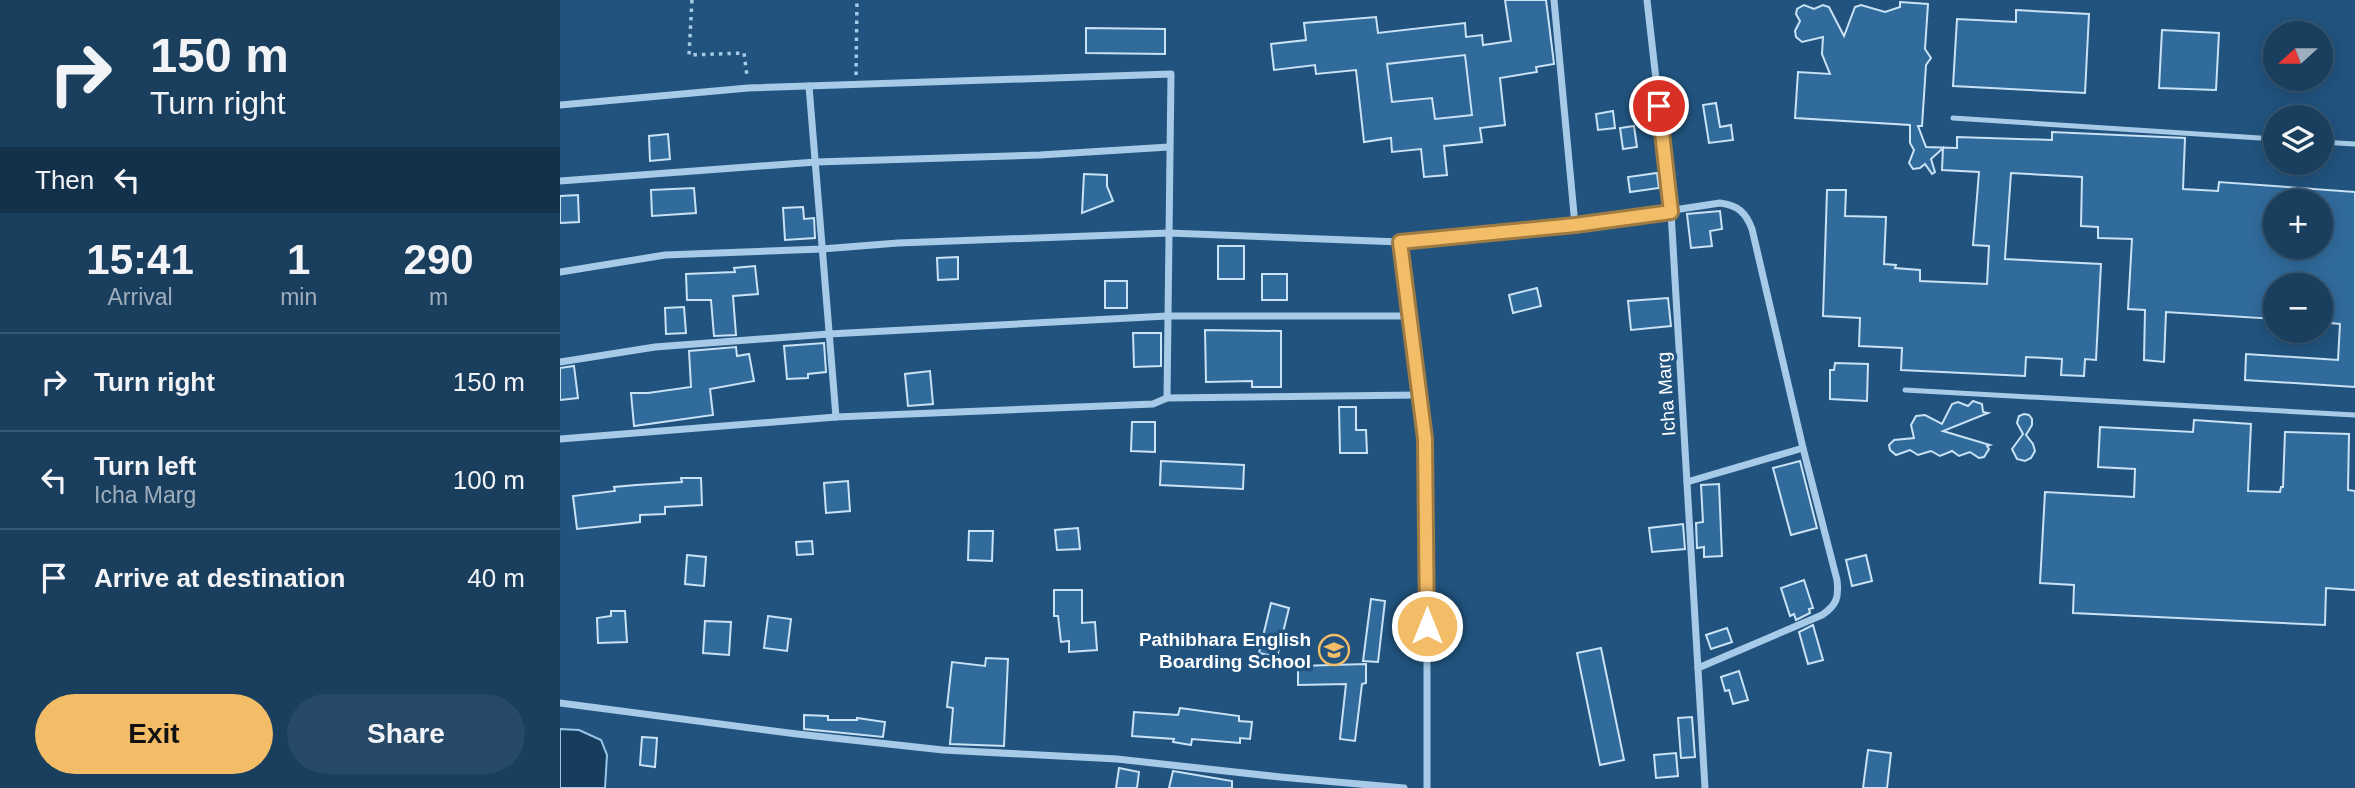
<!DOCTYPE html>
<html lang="en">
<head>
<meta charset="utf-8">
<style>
	body { margin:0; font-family:Helvetica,sans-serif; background:#264967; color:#f1f3f6; height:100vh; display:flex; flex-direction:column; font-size:26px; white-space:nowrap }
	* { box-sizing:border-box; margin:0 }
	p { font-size:23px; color:#9faebc }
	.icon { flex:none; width:38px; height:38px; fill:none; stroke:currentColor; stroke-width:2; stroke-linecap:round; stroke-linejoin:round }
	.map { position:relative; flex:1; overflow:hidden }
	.sheet { display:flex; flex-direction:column; background:#193e5e; width:560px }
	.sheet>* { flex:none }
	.banner { background:#193e5e; color:#f1f3f6; overflow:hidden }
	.needle { width:46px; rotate:249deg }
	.fabs { position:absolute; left:1703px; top:21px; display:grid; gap:14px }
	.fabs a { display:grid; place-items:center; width:70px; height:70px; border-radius:50%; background:#193e5e; box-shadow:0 4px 18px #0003,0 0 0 2px #375773; font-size:35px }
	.pin { position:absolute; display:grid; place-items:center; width:60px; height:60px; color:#fff; margin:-30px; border:4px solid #fff; border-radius:50%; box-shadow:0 2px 7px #0007 }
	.me { position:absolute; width:77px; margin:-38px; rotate:0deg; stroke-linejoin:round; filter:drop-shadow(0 0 5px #0008) }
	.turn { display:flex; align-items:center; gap:24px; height:147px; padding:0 35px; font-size:32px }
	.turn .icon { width:91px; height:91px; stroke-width:2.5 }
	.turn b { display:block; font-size:49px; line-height:60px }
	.then { display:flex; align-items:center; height:66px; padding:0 35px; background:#0003; gap:14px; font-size:26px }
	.eta { display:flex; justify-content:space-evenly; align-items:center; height:119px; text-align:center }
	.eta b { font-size:42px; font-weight:700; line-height:49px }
	.primary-button { display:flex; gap:14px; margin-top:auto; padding:14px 35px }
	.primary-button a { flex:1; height:80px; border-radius:42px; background:#f3bd67; color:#111; font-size:28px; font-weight:700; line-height:80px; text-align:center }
	.primary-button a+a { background:#264967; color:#f1f3f6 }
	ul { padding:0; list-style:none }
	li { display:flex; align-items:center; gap:21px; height:98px; padding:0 35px; border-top:2px solid #375773 }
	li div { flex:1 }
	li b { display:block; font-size:26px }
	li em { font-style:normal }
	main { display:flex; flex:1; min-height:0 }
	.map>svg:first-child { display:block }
	.green { fill:#2b6696 }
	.water { fill:#173c5e; stroke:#99c6e8; stroke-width:2 }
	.building { fill:#316b9c; stroke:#c9e2f5; stroke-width:2; fill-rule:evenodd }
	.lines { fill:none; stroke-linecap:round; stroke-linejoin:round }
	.path { stroke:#a6cae7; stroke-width:3.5; stroke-dasharray:3.5 5; stroke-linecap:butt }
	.service { stroke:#a6cae7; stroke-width:5 }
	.minor { stroke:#a6cae7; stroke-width:7 }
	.route-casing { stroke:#9e7b43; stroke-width:18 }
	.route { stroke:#f3bd67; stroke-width:12 }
	.labels { text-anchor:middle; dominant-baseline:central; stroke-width:7; stroke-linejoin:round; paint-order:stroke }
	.street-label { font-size:19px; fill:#fff; stroke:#21537e }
	.poi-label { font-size:19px; font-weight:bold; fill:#fff; stroke:#21537e; text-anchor:end }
</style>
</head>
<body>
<main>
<section class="sheet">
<div class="banner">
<div class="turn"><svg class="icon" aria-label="right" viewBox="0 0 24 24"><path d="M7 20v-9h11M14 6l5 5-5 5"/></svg><div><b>150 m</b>Turn right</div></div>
<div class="then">Then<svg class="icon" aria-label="left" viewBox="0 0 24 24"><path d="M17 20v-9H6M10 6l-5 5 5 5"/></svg></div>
</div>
<div class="eta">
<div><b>15:41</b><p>Arrival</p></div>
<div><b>1</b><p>min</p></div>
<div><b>290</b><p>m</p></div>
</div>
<ul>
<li><svg class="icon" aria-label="right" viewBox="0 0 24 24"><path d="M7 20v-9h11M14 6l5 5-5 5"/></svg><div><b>Turn right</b></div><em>150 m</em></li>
<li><svg class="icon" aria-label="left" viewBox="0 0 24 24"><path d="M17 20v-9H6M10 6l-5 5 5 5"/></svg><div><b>Turn left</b><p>Icha Marg</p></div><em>100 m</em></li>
<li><svg class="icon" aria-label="arrive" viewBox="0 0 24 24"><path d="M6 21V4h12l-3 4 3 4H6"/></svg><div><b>Arrive at destination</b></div><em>40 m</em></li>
</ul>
<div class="primary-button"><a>Exit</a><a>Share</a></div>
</section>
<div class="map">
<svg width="1795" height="788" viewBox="0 0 1795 788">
	<rect width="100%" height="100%" fill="#21537e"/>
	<path class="green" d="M 905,55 L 911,114 L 875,118 L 872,97 L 850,100 L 851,120 L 834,122 L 827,64 Z"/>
	<path class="water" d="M 0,729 L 19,730 L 41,740 L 47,755 L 45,788 L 0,788 Z"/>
	<g class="building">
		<path d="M 945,0 L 986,0 L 994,64 L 976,67 L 977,72 L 940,78 L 945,125 L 920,128 L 922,142 L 884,146 L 887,175 L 864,177 L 861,149 L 832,152 L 831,138 L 804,142 L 796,70 L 756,74 L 755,65 L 714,70 L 711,44 L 746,40 L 744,23 L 816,17 L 818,33 L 905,23 L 906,37 L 922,35 L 923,45 L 951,41 ZM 905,55 L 912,115 L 875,119 L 872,98 L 832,102 L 827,64 Z"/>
		<path d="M 1340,2 L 1368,4 L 1365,49 L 1371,58 L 1366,65 L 1362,126 L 1358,126 L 1366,147 L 1397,148 L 1397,137 L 1492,140 L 1492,132 L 1625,138 L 1623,189 L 1658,191 L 1659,182 L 1795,192 L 1795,387 L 1685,380 L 1686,354 L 1778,360 L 1780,324 L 1760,322 L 1760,285 L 1715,285 L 1715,319 L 1606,312 L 1604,362 L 1584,360 L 1585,310 L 1568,309 L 1572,239 L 1538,238 L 1538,227 L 1521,226 L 1522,177 L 1451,173 L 1445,259 L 1541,264 L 1536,360 L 1525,359 L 1524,376 L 1501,375 L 1502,359 L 1466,357 L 1465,376 L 1341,370 L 1342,348 L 1299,346 L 1300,318 L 1263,316 L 1267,190 L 1286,190 L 1285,216 L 1326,217 L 1324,264 L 1336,265 L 1335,268 L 1360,270 L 1360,281 L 1427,284 L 1429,246 L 1413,245 L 1419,172 L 1382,170 L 1383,148 L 1371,159 L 1375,172 L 1372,174 L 1365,164 L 1360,168 L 1353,169 L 1349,163 L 1354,150 L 1350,143 L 1350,125 L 1235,118 L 1238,72 L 1270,74 L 1262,54 L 1263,37 L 1242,42 L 1236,37 L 1235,31 L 1240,21 L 1236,14 L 1237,9 L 1244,5 L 1254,9 L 1263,5 L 1269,7 L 1284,36 L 1295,7 L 1301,5 L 1325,12 L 1340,7 ZM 1715,201 L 1760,201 L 1760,247 L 1715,247 Z"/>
		<path d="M 1456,10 L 1529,14 L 1525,93 L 1393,86 L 1397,19 L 1456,22 Z"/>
		<path d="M 526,28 L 605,29 L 605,54 L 526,53 Z"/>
		<path d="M 1602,30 L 1659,33 L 1656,90 L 1599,88 Z"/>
		<path d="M 1156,103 L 1160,127 L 1171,125 L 1173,140 L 1149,143 L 1143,105 Z"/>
		<path d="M 1053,111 L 1055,128 L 1038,130 L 1036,114 Z"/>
		<path d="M 1074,126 L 1077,147 L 1063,149 L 1060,128 Z"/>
		<path d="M 108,134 L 110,159 L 90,161 L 89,136 Z"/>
		<path d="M 1097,173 L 1099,188 L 1070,192 L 1068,177 Z"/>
		<path d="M 524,174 L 547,175 L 547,186 L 553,201 L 522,213 Z"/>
		<path d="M 134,188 L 136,213 L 92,216 L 91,190 Z"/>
		<path d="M 18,195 L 19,222 L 0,223 L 0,196 Z"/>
		<path d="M 243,207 L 244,219 L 254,218 L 255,238 L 225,240 L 223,208 Z"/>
		<path d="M 1160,211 L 1162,229 L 1150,231 L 1152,246 L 1131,248 L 1127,214 Z"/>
		<rect x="658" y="246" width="26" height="33"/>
		<path d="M 398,257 L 398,279 L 378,280 L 377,258 Z"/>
		<path d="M 195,266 L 198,294 L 173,296 L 176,335 L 154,336 L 151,300 L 127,300 L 126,274 L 175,272 L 174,268 Z"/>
		<rect x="702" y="274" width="25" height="26"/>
		<rect x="545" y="281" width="22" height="27"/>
		<path d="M 977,288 L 981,306 L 953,313 L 949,295 Z"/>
		<path d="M 1108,298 L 1111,326 L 1071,330 L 1068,301 Z"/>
		<path d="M 124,307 L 126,333 L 106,334 L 105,308 Z"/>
		<path d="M 645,330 L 721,331 L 721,387 L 692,387 L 692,381 L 646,382 Z"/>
		<path d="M 573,333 L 601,333 L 601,366 L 574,367 Z"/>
		<path d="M 264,343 L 266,372 L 248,374 L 248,378 L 227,379 L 224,346 Z"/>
		<path d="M 176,347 L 177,356 L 189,354 L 194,381 L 150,389 L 153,415 L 74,426 L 71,393 L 88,393 L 131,387 L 129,351 Z"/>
		<path d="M 1275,363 L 1308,364 L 1307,401 L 1270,399 L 1270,370 L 1274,370 Z"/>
		<path d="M 14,366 L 18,398 L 0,400 L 0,368 Z"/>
		<path d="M 370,371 L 373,404 L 348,406 L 345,374 Z"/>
		<path d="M 1413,401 L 1422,404 L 1423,412 L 1428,413 L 1383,431 L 1430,445 L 1427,446 L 1429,449 L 1424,457 L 1419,458 L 1410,452 L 1399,456 L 1392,451 L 1380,456 L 1371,451 L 1358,455 L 1350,450 L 1336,455 L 1330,450 L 1329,445 L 1334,440 L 1354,438 L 1351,425 L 1356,416 L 1365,415 L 1382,424 L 1392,404 L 1398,402 L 1408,406 Z"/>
		<path d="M 779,407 L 796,407 L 796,430 L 806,430 L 807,453 L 780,453 Z"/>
		<path d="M 1464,414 L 1469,415 L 1472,419 L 1472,425 L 1466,435 L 1473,444 L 1475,451 L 1471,458 L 1465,461 L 1457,459 L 1452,449 L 1463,434 L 1457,423 L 1459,416 Z"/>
		<path d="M 1634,420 L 1691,424 L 1688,491 L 1720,492 L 1721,487 L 1723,487 L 1725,432 L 1789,434 L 1788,490 L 1795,491 L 1795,590 L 1766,588 L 1765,625 L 1513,613 L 1514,585 L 1480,583 L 1485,492 L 1574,497 L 1575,469 L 1538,467 L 1540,427 L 1633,432 Z"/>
		<path d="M 572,422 L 595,422 L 595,452 L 571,451 Z"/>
		<path d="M 601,461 L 684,465 L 683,489 L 600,485 Z"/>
		<path d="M 1240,461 L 1257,528 L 1231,535 L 1213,468 Z"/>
		<path d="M 121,478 L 141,478 L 142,505 L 105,507 L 105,514 L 80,515 L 80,522 L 17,529 L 13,496 L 55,491 L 54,487 L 76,485 L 122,482 Z"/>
		<path d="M 288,481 L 290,511 L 266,513 L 264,483 Z"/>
		<path d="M 1159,484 L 1162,556 L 1144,557 L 1144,547 L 1137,548 L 1136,523 L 1143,522 L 1141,485 Z"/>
		<path d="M 1123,524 L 1125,549 L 1092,552 L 1089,528 Z"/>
		<path d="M 518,528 L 520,549 L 497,550 L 495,530 Z"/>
		<path d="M 409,531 L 433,531 L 432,561 L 408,560 Z"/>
		<path d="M 252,541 L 253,554 L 237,555 L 236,542 Z"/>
		<path d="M 127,555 L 146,557 L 144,586 L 125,584 Z"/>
		<path d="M 1306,555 L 1312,581 L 1292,586 L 1286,560 Z"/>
		<path d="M 1244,580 L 1253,608 L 1249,609 L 1250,613 L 1236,620 L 1234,614 L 1230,616 L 1221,588 Z"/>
		<path d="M 494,590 L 522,590 L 522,623 L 535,622 L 537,650 L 509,652 L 509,641 L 501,642 L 498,616 L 494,616 Z"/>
		<path d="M 811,599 L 825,601 L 818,662 L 803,661 Z"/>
		<path d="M 711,603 L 729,608 L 717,657 L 699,653 Z"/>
		<path d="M 51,611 L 65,611 L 67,642 L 38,643 L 37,618 L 51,616 Z"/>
		<path d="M 208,616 L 231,619 L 227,651 L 204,648 Z"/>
		<path d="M 145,621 L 171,622 L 169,655 L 143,653 Z"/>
		<path d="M 1253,625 L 1263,660 L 1248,664 L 1239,632 Z"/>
		<path d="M 1167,628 L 1172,642 L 1151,649 L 1146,635 Z"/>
		<path d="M 1041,648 L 1064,760 L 1040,765 L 1017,653 Z"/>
		<path d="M 426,658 L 448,659 L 444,746 L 390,744 L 393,708 L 387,707 L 392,662 L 425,666 Z"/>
		<path d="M 806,664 L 806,683 L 802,684 L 795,741 L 780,739 L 786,684 L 738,685 L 738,666 Z"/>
		<path d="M 1179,671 L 1188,700 L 1173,704 L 1169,690 L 1165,691 L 1161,677 Z"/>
		<path d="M 620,708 L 679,716 L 679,721 L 692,722 L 690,739 L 680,738 L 680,743 L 632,739 L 631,745 L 613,742 L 614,739 L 572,736 L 574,712 L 618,715 Z"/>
		<path d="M 244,715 L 268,716 L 268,720 L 297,720 L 297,718 L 325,722 L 323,737 L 244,729 Z"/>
		<path d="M 1132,717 L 1135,757 L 1121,758 L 1118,718 Z"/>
		<path d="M 82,737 L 97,738 L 95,767 L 80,765 Z"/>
		<path d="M 1308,750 L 1331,753 L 1327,788 L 1303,788 Z"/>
		<path d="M 1116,753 L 1118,776 L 1096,778 L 1094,755 Z"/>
		<path d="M 559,768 L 579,772 L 577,788 L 556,788 Z"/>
		<path d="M 613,771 L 672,781 L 672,788 L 609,788 Z"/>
	</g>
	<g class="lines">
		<g class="path">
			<path d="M 132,0 L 129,55 L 184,53 L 187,76"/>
			<path d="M 296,75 L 297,0"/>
		</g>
		<g class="service">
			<path d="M 1393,118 L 1715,139"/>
			<path d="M 1760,142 L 1795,144"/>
			<path d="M 1345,390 L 1795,415"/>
		</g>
		<g class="minor">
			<path d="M 994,0 L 1015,225"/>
			<path d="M 1087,0 L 1111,212 L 1145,788"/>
			<path d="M 249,86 L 276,417"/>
			<path d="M 0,105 L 188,88 L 611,74 L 607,398 L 858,395"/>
			<path d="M 0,181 L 256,162 L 480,155 L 609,147"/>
			<path d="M 840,242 L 865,439 L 867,517 L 867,788"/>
			<path d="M 0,272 L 105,255 L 262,249 L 338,243 L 609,233 L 840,242 L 1015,225 L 1160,203 C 1178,205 1186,213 1192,229 L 1243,448 L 1277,580 C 1279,597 1277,605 1262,615 L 1138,668"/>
			<path d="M 0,362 L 95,347 L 269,334 L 607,316 L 849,316"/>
			<path d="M 0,439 L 276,417 L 593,404 L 607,398"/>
			<path d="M 1127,482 L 1243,448"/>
			<path d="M 0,703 L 237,734 L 383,750 L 557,759 L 720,777 L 844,788"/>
		</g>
	</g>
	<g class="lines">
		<g class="route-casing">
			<path id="route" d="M 867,626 L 865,439 L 840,242 L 1015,225 L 1111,212 L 1099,106"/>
		</g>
		<use href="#route" class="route"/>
	</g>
	<defs>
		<g id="school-ring" transform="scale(1.575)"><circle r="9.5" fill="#21537e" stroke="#f3bd67" stroke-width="1.5"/><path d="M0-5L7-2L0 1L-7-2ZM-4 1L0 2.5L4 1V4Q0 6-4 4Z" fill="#f3bd67"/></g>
	</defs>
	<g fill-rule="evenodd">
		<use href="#school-ring" x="774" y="650"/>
	</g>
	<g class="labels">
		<g class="street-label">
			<text transform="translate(1106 394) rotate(-94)">Icha Marg</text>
		</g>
		<g class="poi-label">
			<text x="751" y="639">Pathibhara English<tspan x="751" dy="22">Boarding School</tspan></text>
		</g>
	</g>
</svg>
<div class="fabs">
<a><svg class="needle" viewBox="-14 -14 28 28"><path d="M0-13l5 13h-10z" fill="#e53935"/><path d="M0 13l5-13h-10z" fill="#9faebc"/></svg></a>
<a><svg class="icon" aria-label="layers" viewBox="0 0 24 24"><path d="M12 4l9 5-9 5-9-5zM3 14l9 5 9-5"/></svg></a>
<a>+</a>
<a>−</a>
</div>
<div class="pin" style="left:1099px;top:106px;background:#d93025"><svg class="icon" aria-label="arrive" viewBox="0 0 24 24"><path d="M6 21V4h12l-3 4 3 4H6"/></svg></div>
<svg class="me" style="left:867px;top:626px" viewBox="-20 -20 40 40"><circle r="17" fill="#f3bd67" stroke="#fff" stroke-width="3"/><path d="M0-11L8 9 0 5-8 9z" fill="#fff"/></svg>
</div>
</main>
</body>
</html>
